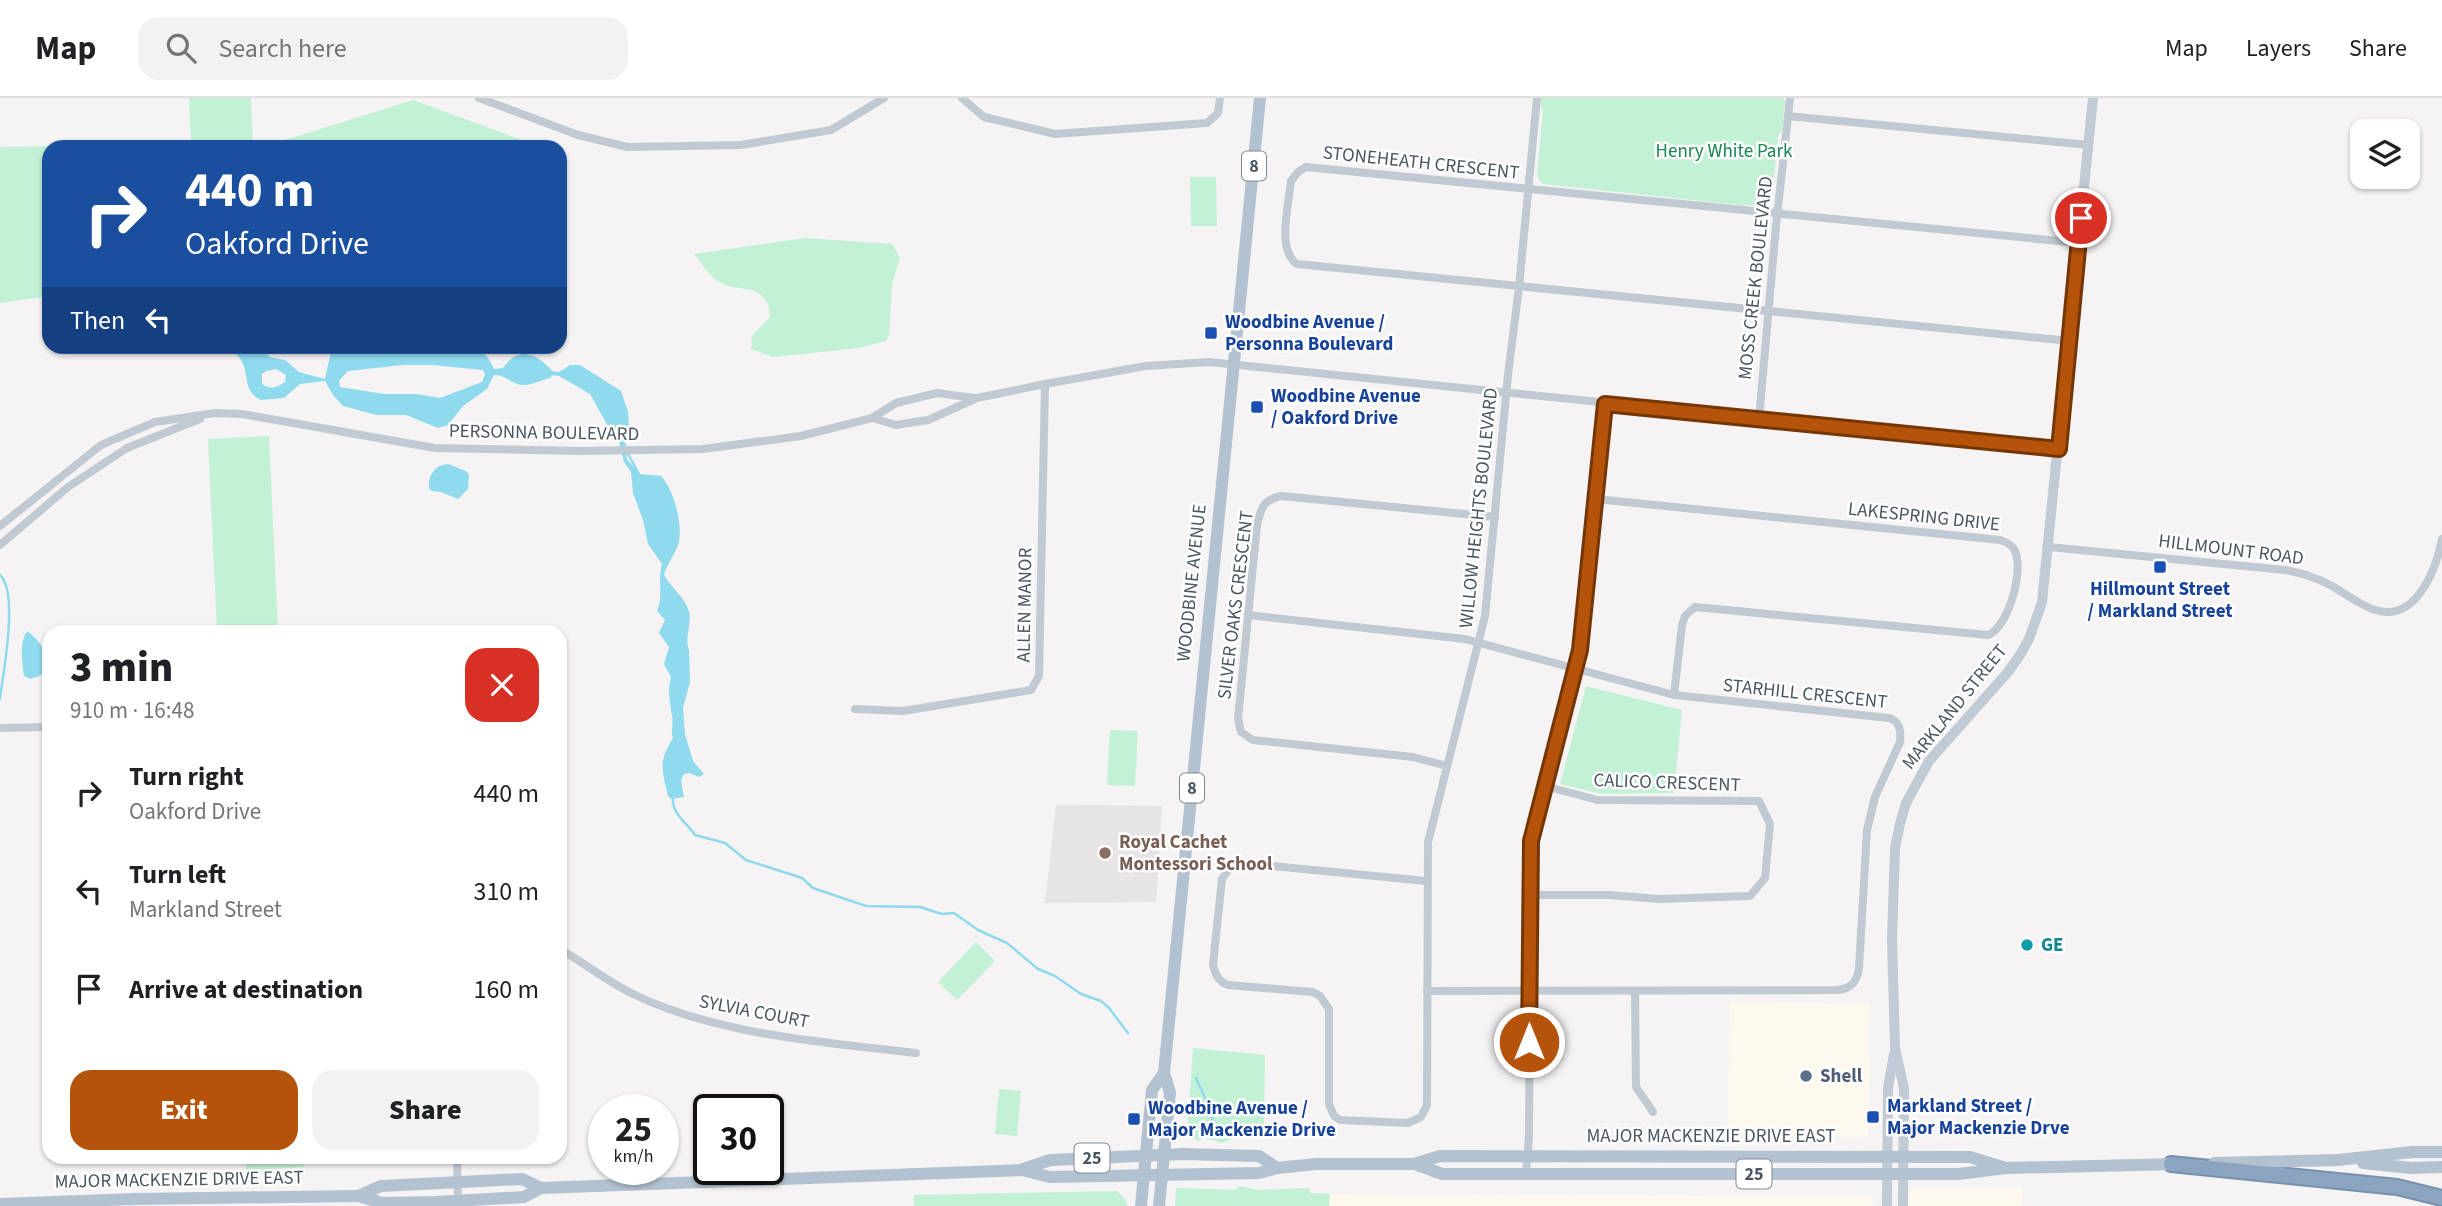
<!DOCTYPE html>
<html lang="en">
<head>
<meta charset="utf-8">
<style>
	body { margin:0; font-family:"Source Sans 3",sans-serif; background:#f2f2f2; color:#202124; height:100vh; display:flex; flex-direction:column; font-size:26px; white-space:nowrap }
	* { box-sizing:border-box; margin:0 }
	p { font-size:23px; color:#757577 }
	.icon { flex:none; width:38px; height:38px; fill:none; stroke:currentColor; stroke-width:2; stroke-linecap:round; stroke-linejoin:round }
	.map { position:relative; flex:1; overflow:hidden }
	.sheet { position:absolute; left:42px; top:527px; width:525px; height:539px; display:flex; flex-direction:column; background:#fff; border-radius:21px; box-shadow:0 2px 5px #0004 }
	.sheet>* { flex:none }
	.guide { position:absolute; left:42px; top:42px; width:525px; height:214px; border-radius:21px; box-shadow:0 2px 5px #0004; background:#1a4fa0; color:#fff; overflow:hidden }
	.buttons { position:absolute; left:2350px; top:21px; display:grid; gap:14px }
	.buttons a { display:grid; place-items:center; width:70px; height:70px; border-radius:14px; background:#fff; box-shadow:0 2px 5px #0004; font-size:35px }
	.speed { position:absolute; left:588px; top:996px; display:flex; gap:14px; font-size:35px; font-weight:700; text-align:center }
	.speed>* { display:grid; place-content:center; width:91px; height:91px; border-radius:50%; background:#fff; box-shadow:0 2px 5px #0004; line-height:1 }
	.speed small { font-size:18px; font-weight:400 }
	.speed .limit { border:4px solid #111; border-radius:10px; background:#fff; color:#111 }
	.pin { position:absolute; display:grid; place-items:center; width:60px; height:60px; color:#fff; margin:-30px; border:4px solid #fff; border-radius:50%; box-shadow:0 2px 7px #0007 }
	.me { position:absolute; width:77px; margin:-38px; rotate:0deg; stroke-linejoin:round; filter:drop-shadow(0 0 5px #0008) }
	.turn { display:flex; align-items:center; gap:24px; height:147px; padding:0 28px; font-size:32px }
	.turn .icon { width:91px; height:91px; stroke-width:2.5 }
	.turn b { display:block; font-size:49px; line-height:60px }
	.then { display:flex; align-items:center; height:66px; padding:0 28px; background:#0003; gap:14px; font-size:26px }
	.round { display:grid; place-items:center; flex:none; width:74px; height:74px; border-radius:21px; background:#f2f2f2 }
	.head { display:flex; align-items:center; justify-content:space-between; height:119px; padding:0 28px }
	h1 { font-size:42px; font-weight:800; line-height:52px }
	.action { display:flex; gap:14px; margin-top:auto; padding:14px 28px }
	.action a { flex:1; height:80px; border-radius:21px; background:#b45309; color:#fff; font-size:28px; font-weight:800; line-height:80px; text-align:center }
	.action a+a { background:#f2f2f2; color:#202124 }
	ul { padding:0; list-style:none }
	li { display:flex; align-items:center; gap:21px; height:98px; padding:0 28px }
	li div { flex:1 }
	li b { display:block; font-size:26px }
	li em { font-style:normal }
	header { display:flex; align-items:center; gap:42px; box-sizing:border-box; height:98px; padding:0 35px; background:#fff; border-bottom:2px solid #e0e0e0 }
	header strong { font-size:33px }
	nav { display:flex; gap:38px; margin-inline-start:auto; font-size:24px }
	.search { width:490px; height:63px; background:#f2f2f2; display:flex; align-items:center; gap:18px; box-sizing:border-box; padding:0 24px; border-radius:21px; color:#757577; font-size:26px }
	.map>svg:first-child { display:block }
	.commercial { fill:#fdf9ef }
	.education { fill:#e6e4e5 }
	.green { fill:#c3f1d5 }
	.water { fill:#90daee; fill-rule:evenodd }
	.lines { fill:none; stroke-linecap:round; stroke-linejoin:round }
	.stream { stroke:#90daee; stroke-width:2.5 }
	.highway-casing { stroke:#7690ad; stroke-width:18 }
	.street { stroke:#c1cad2; stroke-width:8 }
	.secondary { stroke:#c1cbd6; stroke-width:10 }
	.primary { stroke:#b3c2d1; stroke-width:12 }
	.highway { stroke:#8ba5c1; stroke-width:14 }
	.route-casing { stroke:#753606; stroke-width:18 }
	.route { stroke:#b45309; stroke-width:12 }
	.transit-dot { fill:#1a4fb4; stroke:#fff; stroke-width:2.5 }
	.education-dot { fill:#8d6e63; stroke:#fff; stroke-width:2.5 }
	.culture-dot { fill:#0f9aa8; stroke:#fff; stroke-width:2.5 }
	.service-dot { fill:#5c6f8a; stroke:#fff; stroke-width:2.5 }
	.labels { text-anchor:middle; dominant-baseline:central; stroke-width:5; stroke-linejoin:round; paint-order:stroke }
	.shield { fill:#fff; stroke:#808990; stroke-width:2 }
	.shield-label { font-size:18px; font-weight:bold; fill:#4a5661 }
	.park-label { font-size:19px; fill:#17864f; stroke:#fff }
	.street-label { font-size:19px; fill:#4a5661; stroke:#fff }
	.transit-label { font-size:19px; font-weight:bold; fill:#164399; stroke:#fff; text-anchor:start }
	.education-label { font-size:19px; font-weight:bold; fill:#785e54; stroke:#fff; text-anchor:start }
	.culture-label { font-size:19px; font-weight:bold; fill:#0d838f; stroke:#fff; text-anchor:start }
	.service-label { font-size:19px; font-weight:bold; fill:#4e5e75; stroke:#fff; text-anchor:start }
</style>
</head>
<body>
<header>
<strong>Map</strong>
<div class="search"><svg class="icon" aria-label="search" viewBox="0 0 24 24"><circle cx="10" cy="10" r="6"/><path d="M15 15l6 6"/></svg>Search here</div>
<nav><a>Map</a><a>Layers</a><a>Share</a></nav>
</header>
<div class="map">
<svg width="2442" height="1108" viewBox="0 0 2442 1108">
	<rect width="100%" height="100%" fill="#f5f3f3"/>
	<g class="commercial">
		<path d="M 1729,904 L 1870,906 L 1868,1039 L 1728,1038 Z"/>
		<path d="M 1911,1090 L 2023,1090 L 2022,1108 L 1908,1108 L 1908,1097 Z"/>
		<path d="M 1330,1096 L 1872,1098 L 1873,1108 L 1329,1108 Z"/>
	</g>
	<path class="education" d="M 1056,707 L 1162,708 L 1156,804 L 1045,805 Z"/>
	<g class="green">
		<path d="M 189,0 L 251,0 L 253,49 L 49,49 L 49,198 L 0,205 L 0,49 L 191,45 Z"/>
		<path d="M 1541,0 L 1783,0 L 1785,3 L 1782,33 L 1778,37 L 1772,100 L 1766,107 L 1740,107 L 1542,86 L 1537,78 L 1543,12 L 1541,9 Z"/>
		<path d="M 413,2 L 541,49 L 263,49 Z"/>
		<path d="M 1190,79 L 1216,79 L 1217,128 L 1191,128 Z"/>
		<path d="M 805,140 L 892,146 L 900,159 L 892,186 L 889,238 L 886,243 L 859,250 L 773,259 L 751,251 L 752,238 L 770,219 C 768,181 736,197 716,182 C 708,176 701,164 694,156 Z"/>
		<path d="M 269,338 L 278,534 L 217,534 L 208,341 Z"/>
		<path d="M 1586,588 L 1682,612 L 1674,695 L 1602,696 L 1560,686 Z"/>
		<path d="M 1110,632 L 1138,633 L 1135,688 L 1107,687 Z"/>
		<path d="M 976,844 L 995,863 L 957,902 L 938,884 Z"/>
		<path d="M 1193,950 L 1265,957 L 1264,1034 L 1247,1034 L 1222,1045 L 1205,1040 L 1198,1043 L 1182,1037 L 1187,1033 Z"/>
		<path d="M 999,991 L 1021,993 L 1017,1038 L 995,1036 Z"/>
		<path d="M 246,1059 L 303,1059 L 304,1069 L 246,1072 Z"/>
		<path d="M 1241,1088 L 1258,1092 L 1309,1090 L 1310,1095 L 1330,1096 L 1329,1108 L 1175,1108 L 1176,1090 L 1235,1092 Z"/>
		<path d="M 1117,1093 L 1125,1101 L 1128,1108 L 914,1108 L 914,1097 Z"/>
	</g>
	<g class="water">
		<path d="M 230,249 L 260,249 L 262,253 L 270,259 L 285,262 L 299,274 L 325,281 L 332,249 L 365,249 C 390,270 455,230 485,257 C 489,260 492,267 494,271 L 503,270 C 518,248 536,254 552,273 L 559,274 L 570,267 L 580,267 L 621,293 L 628,314 L 629,330 L 625,341 L 627,361 L 640,376 L 661,378 C 674,392 684,428 678,447 C 674,458 667,466 664,477 C 671,490 686,500 689,514 C 692,526 684,541 689,552 L 690,584 L 683,610 L 685,636 L 693,663 L 704,676 L 699,679 L 690,675 L 684,676 L 681,682 L 684,699 L 671,701 L 668,698 C 662,671 658,665 673,640 C 670,632 674,626 672,618 C 670,604 667,593 671,579 L 664,566 L 669,549 L 659,535 L 665,522 L 657,513 C 664,496 657,484 662,466 L 648,446 L 643,422 L 633,395 L 631,374 L 624,364 L 618,341 L 614,339 L 590,296 L 559,278 L 553,277 L 550,280 C 542,282 530,288 521,287 C 510,285 506,277 494,277 L 487,291 L 463,308 L 448,327 L 438,330 L 406,317 L 376,317 L 343,308 L 333,297 L 325,283 L 300,286 L 284,300 L 261,302 C 242,293 250,277 241,262 C 237,256 233,255 230,249 ZM 403,267 L 432,267 L 483,272 L 485,276 L 482,284 L 440,300 L 417,296 L 384,296 L 340,289 L 339,283 L 348,273 ZM 276,271 L 286,277 L 285,284 C 276,290 271,292 262,286 L 262,276 L 266,273 Z"/>
		<path d="M 448,366 L 466,373 L 469,377 L 468,391 L 458,401 L 441,394 L 432,393 L 429,390 C 428,377 435,367 448,366 Z"/>
		<path d="M 27,533 C 44,545 62,575 30,581 L 24,578 C 22,563 19,546 27,533 Z"/>
	</g>
	<g class="lines">
		<g class="stream">
			<path d="M 627,354 L 639,376"/>
			<path d="M 0,477 C 19,495 3,575 0,601"/>
			<path d="M 673,699 C 671,715 687,725 695,737 L 725,745 L 746,762 L 802,780 L 813,790 L 866,808 L 920,809 L 942,816 L 954,815 L 978,832 L 1007,845 L 1038,871 L 1055,878 L 1081,896 L 1101,903 L 1109,910 L 1128,935"/>
			<path d="M 1196,980 L 1209,1009 L 1215,1030"/>
		</g>
		<g class="highway-casing">
			<path id="highway" d="M 2171,1066 L 2397,1089 L 2442,1100"/>
		</g>
		<g class="street">
			<path d="M 479,0 L 578,37 L 627,49 L 741,47 L 831,32 L 884,0"/>
			<path d="M 962,0 L 984,19 L 1055,36 L 1207,25 L 1218,15 L 1220,0"/>
			<path d="M 1788,18 L 2089,47"/>
			<path d="M 2070,243 L 1297,166 C 1276,151 1289,106 1291,83 L 1298,74 L 1306,69 L 2079,145"/>
			<path d="M 872,320 L 896,327 L 928,322 L 977,300 L 1045,286 L 1146,268 L 1209,264 L 2059,351"/>
			<path d="M 1759,321 L 1776,128 L 1790,0"/>
			<path d="M 1596,401 L 2000,442 C 2006,444 2011,446 2014,451 C 2025,470 2009,529 1988,537 L 1695,509 L 1685,518 L 1682,527 L 1674,597"/>
			<path d="M 0,428 L 101,347 L 155,324 L 215,315 L 242,316 L 435,350 L 581,353 L 703,351 L 801,338 L 872,320 L 896,305 L 937,295 L 974,300"/>
			<path d="M 0,447 L 68,389 L 127,350 L 200,321"/>
			<path d="M 2049,449 L 2285,472 C 2302,475 2317,480 2332,488 C 2346,496 2360,507 2375,512 C 2416,525 2436,472 2442,441"/>
			<path d="M 1248,517 L 1465,541 L 1674,597 L 1889,620 C 1900,623 1901,633 1900,644 L 1875,699 L 1867,732 L 1859,870 C 1857,884 1851,891 1837,892 L 1427,893"/>
			<path d="M 855,611 L 903,613 L 1031,592 L 1039,578 L 1045,286"/>
			<path d="M 0,630 L 49,629"/>
			<path d="M 1447,668 L 1413,659 L 1253,642 L 1241,634 L 1238,621 L 1257,427 C 1261,410 1263,402 1281,398 L 1495,419"/>
			<path d="M 1426,783 L 1242,765 L 1230,769 L 1222,781 L 1213,866 C 1215,876 1218,883 1228,887 L 1313,894 L 1320,898 L 1329,911 L 1329,1006 L 1334,1018 L 1340,1022 L 1408,1025 L 1421,1019 L 1427,1007 L 1428,744 L 1485,518 L 1508,277 L 1519,189 L 1537,0"/>
			<path d="M 1529,797 L 1609,797 L 1659,801 L 1750,798 L 1765,780 L 1770,726 L 1759,703 L 1597,702 L 1545,688"/>
			<path d="M 560,851 C 584,865 608,884 633,896 C 717,937 824,944 916,955"/>
			<path d="M 1635,893 L 1636,989 L 1653,1014"/>
			<path d="M 457,1059 L 458,1105"/>
			<path d="M 1526,1075 L 1529,1038 L 1531,743 L 1580,552 L 1605,306"/>
		</g>
		<g class="secondary">
			<path d="M 1887,1108 L 1888,990 L 1894,956"/>
			<path d="M 1903,1108 L 1904,990 L 1895,950 L 1892,841 L 1895,750 L 1900,726 L 1906,705 L 1929,663 L 2008,574 L 2020,557 L 2029,541 L 2042,504 L 2093,0"/>
		</g>
		<g class="primary">
			<path d="M 2214,1065 L 2338,1062 L 2412,1054 L 2442,1054"/>
			<path d="M 2363,1065 L 2411,1070 L 2442,1069"/>
			<path d="M 1415,1066 L 1442,1076 L 1959,1076 L 2006,1070 L 2178,1066"/>
			<path d="M 1023,1071 L 1050,1062 L 1182,1056 L 1259,1058 L 1277,1070"/>
			<path d="M 358,1098 L 381,1088 L 522,1081 L 541,1090 L 1022,1072 L 1050,1079 L 1259,1075 L 1277,1070 L 1316,1066 L 1414,1066 L 1440,1058 L 1970,1059 L 2006,1070"/>
			<path d="M 0,1106 L 135,1101 L 358,1098 L 383,1105 L 436,1104 L 524,1099 L 541,1090"/>
			<path d="M 1141,1108 L 1152,992 L 1164,975"/>
			<path d="M 1159,1108 L 1170,995 L 1164,975 L 1260,0"/>
		</g>
		<use href="#highway" class="highway"/>
	</g>
	<g class="lines">
		<g class="route-casing">
			<path id="route" d="M 1529,944 L 1531,743 L 1580,552 L 1605,306 L 2059,351 L 2081,120"/>
		</g>
		<use href="#route" class="route"/>
	</g>
	<g class="transit-dot">
		<rect x="1204" y="228" width="14" height="14" rx="3.5"/>
		<rect x="1250" y="302" width="14" height="14" rx="3.5"/>
		<rect x="2153" y="462" width="14" height="14" rx="3.5"/>
		<rect x="1866" y="1012" width="14" height="14" rx="3.5"/>
		<rect x="1127" y="1014" width="14" height="14" rx="3.5"/>
	</g>
	<circle class="education-dot" cx="1105" cy="755" r="7"/>
	<circle class="culture-dot" cx="2027" cy="847" r="7"/>
	<circle class="service-dot" cx="1806" cy="978" r="7"/>
	<g class="labels">
		<g class="shield">
			<rect x="1242" y="53.5" width="24" height="29" rx="5"/>
			<rect x="1180" y="675.5" width="24" height="29" rx="5"/>
			<rect x="1074.5" y="1045.5" width="35" height="29" rx="5"/>
			<rect x="1736.5" y="1061.5" width="35" height="29" rx="5"/>
		</g>
		<g class="shield-label">
			<text x="1254" y="68">8</text>
			<text x="1192" y="690">8</text>
			<text x="1092" y="1060">25</text>
			<text x="1754" y="1076">25</text>
		</g>
		<g class="park-label">
			<text x="1724" y="53">Henry White Park</text>
		</g>
		<g class="street-label">
			<text transform="translate(1421 65) rotate(6)">STONEHEATH CRESCENT</text>
			<text transform="translate(1756 180) rotate(-84)">MOSS CREEK BOULEVARD</text>
			<text transform="translate(544 335) rotate(1)">PERSONNA BOULEVARD</text>
			<text transform="translate(1479 410) rotate(-84)">WILLOW HEIGHTS BOULEVARD</text>
			<text transform="translate(1924 419) rotate(6)">LAKESPRING DRIVE</text>
			<text transform="translate(2231 452) rotate(7)">HILLMOUNT ROAD</text>
			<text transform="translate(1192 485) rotate(-84)">WOODBINE AVENUE</text>
			<text transform="translate(1025 507) rotate(-89)">ALLEN MANOR</text>
			<text transform="translate(1236 507) rotate(-83)">SILVER OAKS CRESCENT</text>
			<text transform="translate(1805 596) rotate(6)">STARHILL CRESCENT</text>
			<text transform="translate(1955 609) rotate(-51)">MARKLAND STREET</text>
			<text transform="translate(1667 685) rotate(2)">CALICO CRESCENT</text>
			<text transform="translate(754 914) rotate(11)">SYLVIA COURT</text>
			<text x="1711" y="1038">MAJOR MACKENZIE DRIVE EAST</text>
			<text transform="translate(179 1082) rotate(-1)">MAJOR MACKENZIE DRIVE EAST</text>
		</g>
		<g class="transit-label">
			<text x="1225" y="224">Woodbine Avenue /<tspan x="1225" dy="22">Personna Boulevard</tspan></text>
			<text x="1271" y="298">Woodbine Avenue<tspan x="1271" dy="22">/ Oakford Drive</tspan></text>
			<text x="2160" y="491" text-anchor="middle">Hillmount Street<tspan x="2160" dy="22">/ Markland Street</tspan></text>
			<text x="1887" y="1008">Markland Street /<tspan x="1887" dy="22">Major Mackenzie Drve</tspan></text>
			<text x="1148" y="1010">Woodbine Avenue /<tspan x="1148" dy="22">Major Mackenzie Drive</tspan></text>
		</g>
		<g class="education-label">
			<text x="1119" y="744">Royal Cachet<tspan x="1119" dy="22">Montessori School</tspan></text>
		</g>
		<g class="culture-label">
			<text x="2041" y="847">GE</text>
		</g>
		<g class="service-label">
			<text x="1820" y="978">Shell</text>
		</g>
	</g>
</svg>
<div class="buttons">
<a><svg class="icon" aria-label="layers" viewBox="0 0 24 24"><path d="M12 4l9 5-9 5-9-5zM3 14l9 5 9-5"/></svg></a>
</div>
<div class="speed"><div>25<small>km/h</small></div><div class="limit">30</div></div>
<div class="pin" style="left:2081px;top:120px;background:#d93025"><svg class="icon" aria-label="arrive" viewBox="0 0 24 24"><path d="M6 21V4h12l-3 4 3 4H6"/></svg></div>
<svg class="me" style="left:1529px;top:944px" viewBox="-20 -20 40 40"><circle r="17" fill="#b45309" stroke="#fff" stroke-width="3"/><path d="M0-11L8 9 0 5-8 9z" fill="#fff"/></svg>
<div class="guide">
<div class="turn"><svg class="icon" aria-label="right" viewBox="0 0 24 24"><path d="M7 20v-9h11M14 6l5 5-5 5"/></svg><div><b>440 m</b>Oakford Drive</div></div>
<div class="then">Then<svg class="icon" aria-label="left" viewBox="0 0 24 24"><path d="M17 20v-9H6M10 6l-5 5 5 5"/></svg></div>
</div>
<section class="sheet">
<div class="head"><div><h1>3 min</h1><p>910 m · 16:48</p></div><a class="round" style="background:#d93025;color:#fff"><svg class="icon" aria-label="close" viewBox="0 0 24 24"><path d="M6 6l12 12M18 6L6 18"/></svg></a></div>
<ul>
<li><svg class="icon" aria-label="right" viewBox="0 0 24 24"><path d="M7 20v-9h11M14 6l5 5-5 5"/></svg><div><b>Turn right</b><p>Oakford Drive</p></div><em>440 m</em></li>
<li><svg class="icon" aria-label="left" viewBox="0 0 24 24"><path d="M17 20v-9H6M10 6l-5 5 5 5"/></svg><div><b>Turn left</b><p>Markland Street</p></div><em>310 m</em></li>
<li><svg class="icon" aria-label="arrive" viewBox="0 0 24 24"><path d="M6 21V4h12l-3 4 3 4H6"/></svg><div><b>Arrive at destination</b></div><em>160 m</em></li>
</ul>
<div class="action"><a>Exit</a><a>Share</a></div>
</section>
</div>
</body>
</html>
